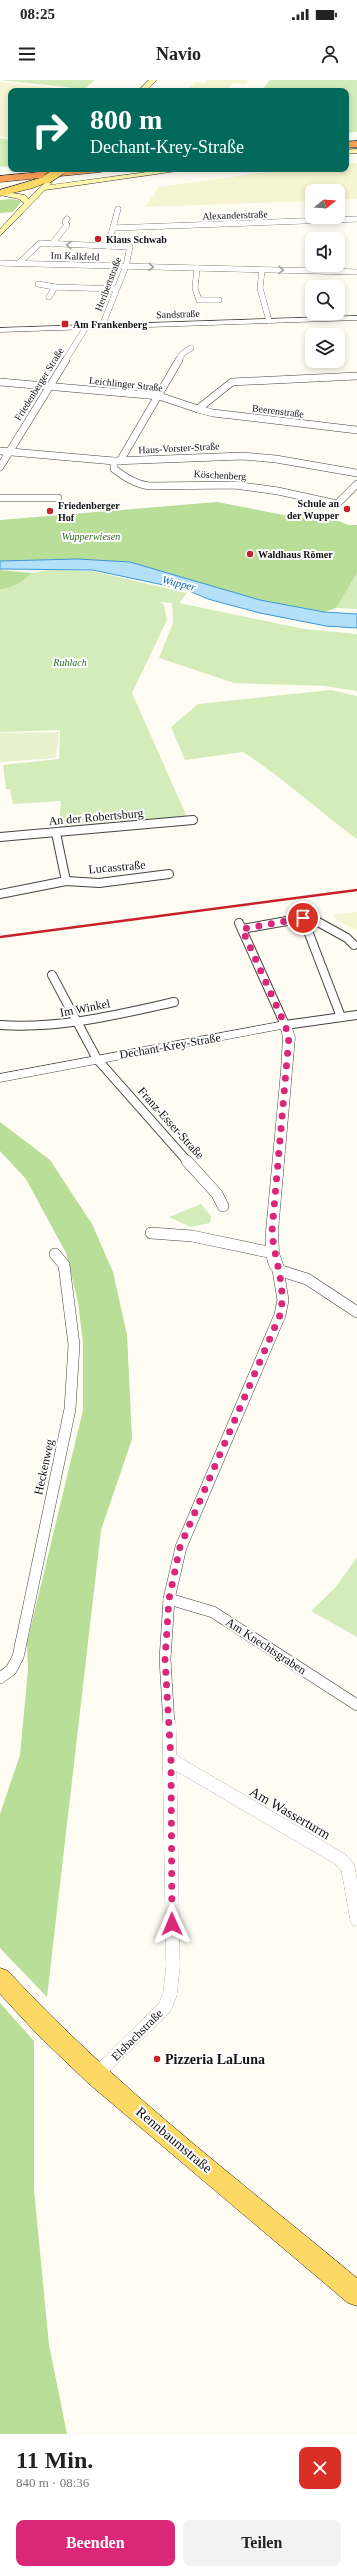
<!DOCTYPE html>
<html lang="de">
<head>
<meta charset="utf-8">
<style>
	body { margin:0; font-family:Georgia,serif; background:#f2f2f2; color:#222; height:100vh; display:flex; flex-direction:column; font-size:15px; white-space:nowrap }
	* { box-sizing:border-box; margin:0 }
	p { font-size:13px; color:#767676 }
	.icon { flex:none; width:22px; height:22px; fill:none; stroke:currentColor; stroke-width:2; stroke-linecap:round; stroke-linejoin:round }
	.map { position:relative; height:2354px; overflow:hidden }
	.panel { display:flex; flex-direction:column; background:#fff; flex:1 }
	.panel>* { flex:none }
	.top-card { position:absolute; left:8px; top:8px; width:341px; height:84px; border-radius:8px; box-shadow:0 2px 6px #0003; background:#00695c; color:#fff; overflow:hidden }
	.needle { width:26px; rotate:73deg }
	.buttons { position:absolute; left:305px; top:104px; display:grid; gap:8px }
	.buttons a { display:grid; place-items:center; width:40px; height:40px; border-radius:8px; background:#fff; box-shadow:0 2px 6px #0003; font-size:20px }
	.pin { position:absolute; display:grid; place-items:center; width:34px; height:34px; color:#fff; margin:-17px; border:2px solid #fff; border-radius:50%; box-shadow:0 1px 4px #0007 }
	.me { position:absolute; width:44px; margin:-22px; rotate:359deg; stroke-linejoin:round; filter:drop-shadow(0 0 3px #0008) }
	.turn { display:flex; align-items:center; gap:14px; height:84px; padding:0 16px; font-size:18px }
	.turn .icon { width:52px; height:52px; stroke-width:2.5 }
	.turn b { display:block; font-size:28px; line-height:34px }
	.round { display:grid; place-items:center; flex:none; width:42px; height:42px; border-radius:8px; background:#f2f2f2 }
	.headline { display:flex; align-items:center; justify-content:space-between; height:68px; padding:0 16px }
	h1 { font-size:24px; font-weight:700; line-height:30px }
	.action { display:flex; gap:8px; margin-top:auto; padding:8px 16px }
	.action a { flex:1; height:46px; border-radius:8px; background:#db2777; color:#fff; font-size:16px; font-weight:700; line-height:46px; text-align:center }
	.action a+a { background:#f2f2f2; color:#222 }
	.status { display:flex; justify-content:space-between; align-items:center; height:28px; padding:0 20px; background:#fff; direction:ltr }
	.status svg { height:11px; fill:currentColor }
	header { display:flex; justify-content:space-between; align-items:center; height:52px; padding:0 16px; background:#fff; font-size:18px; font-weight:700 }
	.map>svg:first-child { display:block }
	.farmland { fill:#f7f4d1 }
	.green { fill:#d4ecba }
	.forest { fill:#b8de98 }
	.pitch { fill:#e6f3cc }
	.water { fill:#b5e0f9; stroke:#3897d4 }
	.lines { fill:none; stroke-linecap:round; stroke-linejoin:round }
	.minor-far4-casing { stroke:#434343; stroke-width:6 }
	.minor-far3-casing { stroke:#434343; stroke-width:8 }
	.minor-far2-casing { stroke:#434343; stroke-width:10 }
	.minor-far1-casing { stroke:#434343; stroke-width:12 }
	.minor-casing { stroke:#434343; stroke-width:14 }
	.tertiary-casing { stroke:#434343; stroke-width:1 }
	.secondary-casing { stroke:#323232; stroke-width:1 }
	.primary-casing { stroke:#212121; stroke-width:1 }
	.motorway-casing { stroke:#212121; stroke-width:1 }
	.minor-far4 { stroke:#fff; stroke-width:5.5 }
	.minor-far3 { stroke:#fff; stroke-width:7 }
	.minor-far2 { stroke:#fff; stroke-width:8 }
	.minor-far1 { stroke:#fff; stroke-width:11 }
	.minor { stroke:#fff; stroke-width:14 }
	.tertiary { fill:#fff; fill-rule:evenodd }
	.secondary { fill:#fff6ae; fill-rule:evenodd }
	.primary { fill:#fed864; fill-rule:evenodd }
	.motorway { fill:#faa056; fill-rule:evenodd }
	.rail { stroke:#c82029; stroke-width:2.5 }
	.primary-bridge-casing { stroke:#212121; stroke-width:10; stroke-linecap:butt }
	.primary-bridge { stroke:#fed864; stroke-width:9 }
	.oneway { stroke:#9f9f9f }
	.route { stroke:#db2777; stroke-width:7; stroke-dasharray:0 12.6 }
	.poi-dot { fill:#c82029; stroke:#fff; stroke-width:1.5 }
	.labels { text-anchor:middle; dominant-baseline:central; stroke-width:4; stroke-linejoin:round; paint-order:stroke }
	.far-street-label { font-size:10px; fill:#101010; stroke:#fff }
	.far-poi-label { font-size:10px; font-weight:bold; fill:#101010; stroke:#fff; text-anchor:start }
	.far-park-label { font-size:10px; font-style:italic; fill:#2d6c1c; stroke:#fff }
	.far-water-label { font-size:11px; font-style:italic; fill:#1268a9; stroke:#fff }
	.street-label { font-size:12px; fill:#101010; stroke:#fff }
	.near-street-label { font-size:14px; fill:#101010; stroke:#fff }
	.near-poi-label { font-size:14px; font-weight:bold; fill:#101010; stroke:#fff; text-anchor:start }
</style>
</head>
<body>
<div class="status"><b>08:25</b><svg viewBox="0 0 49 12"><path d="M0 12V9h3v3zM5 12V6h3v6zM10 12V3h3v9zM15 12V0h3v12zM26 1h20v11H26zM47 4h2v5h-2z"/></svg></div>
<header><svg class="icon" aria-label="menu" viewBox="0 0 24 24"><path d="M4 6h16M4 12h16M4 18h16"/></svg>Navio<svg class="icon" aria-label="person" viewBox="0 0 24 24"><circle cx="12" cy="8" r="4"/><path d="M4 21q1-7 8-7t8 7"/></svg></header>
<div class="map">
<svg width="357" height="2354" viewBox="0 0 357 2354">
	<rect width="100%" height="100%" fill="#fffdf3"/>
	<g class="farmland">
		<path d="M 208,0 L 249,0 L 245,4 L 233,3 L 225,11 L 186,11 L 195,2 L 205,3 Z"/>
		<path d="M 0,2 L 38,6 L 81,11 L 11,11 L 11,58 L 0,57 Z"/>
		<path d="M 357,83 L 357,119 L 338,119 L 338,111 L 312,111 L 312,121 L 145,127 L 159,107 L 284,90 L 346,89 L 346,84 Z"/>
		<path d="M 357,832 L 357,850 L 337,841 L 333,835 Z"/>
	</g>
	<g class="green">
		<path d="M 0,0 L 95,0 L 84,9 Z"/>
		<path d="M 270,0 L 357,0 L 357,52 L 346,53 L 346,11 L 261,11 Z"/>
		<path d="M 0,58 L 11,60 L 11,86 L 0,87 Z"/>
		<path d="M 92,491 L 187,513 L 179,523 L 304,549 L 357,554 L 357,611 L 324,606 L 234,603 L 159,578 L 173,543 L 172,523 L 160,522 L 164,525 L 167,540 L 132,613 L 187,737 L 59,748 L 61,721 L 13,724 L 10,709 L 6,709 L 3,685 L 59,679 L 60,650 L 0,652 L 0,509 C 17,510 21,496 33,493 C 50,488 74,491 92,491 Z"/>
		<path d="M 357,493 L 357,529 L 336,528 Z"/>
		<path d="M 331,610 L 357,616 L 357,759 C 318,730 283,698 243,672 L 185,680 L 171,647 L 198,624 Z"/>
		<path d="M 201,1124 L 211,1136 L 210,1143 L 190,1147 L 169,1137 Z"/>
		<path d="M 357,1477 L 357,1557 L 311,1531 L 335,1508 Z"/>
	</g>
	<g class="forest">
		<path d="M 11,119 L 22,121 L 13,132 L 0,133 L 0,120 Z"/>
		<path d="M 217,422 L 299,438 L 327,436 L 348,445 L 357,445 L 357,493 L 336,528 L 324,532 L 260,520 L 130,482 L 78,479 L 0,481 L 0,440 Z"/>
		<path d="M 0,490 L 32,493 C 22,501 13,509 0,509 Z"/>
		<path d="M 0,1042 L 50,1080 L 92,1144 L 113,1192 L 127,1255 L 132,1359 L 101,1450 L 47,1917 L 0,1868 L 0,1734 L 20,1675 L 28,1590 L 27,1563 L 83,1330 L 83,1263 L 78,1222 L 66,1173 L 26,1099 L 0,1071 Z"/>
		<path d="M 0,1923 L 34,1961 L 34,2110 L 49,2265 L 67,2354 L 0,2354 Z"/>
	</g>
	<path class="pitch" d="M 59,652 L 56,678 L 0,682 L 0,653 Z"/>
	<path class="water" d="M 77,479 L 130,482 L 260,520 L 324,532 L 357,534 L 357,548 L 326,546 L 260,533 L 208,519 L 187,510 L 93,490 L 0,489 L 0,481 Z"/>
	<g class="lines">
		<g class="minor-far4-casing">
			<g id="minor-far4">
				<path d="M 113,148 L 357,139"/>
				<path d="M 52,164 L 67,145 L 65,142 L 67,139"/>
				<path d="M 108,166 L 118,129"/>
				<path d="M 0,183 L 357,192"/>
				<path d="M 19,183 L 40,163 L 130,167 L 126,186 L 102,246"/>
				<path d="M 197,188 L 195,208 L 199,220 L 219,220"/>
				<path d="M 262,190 L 260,208 L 269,241"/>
				<path d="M 38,204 L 55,207 L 116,209"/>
				<path d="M 49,217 L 55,207"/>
				<path d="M 65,281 L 86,247"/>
				<path d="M 178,281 L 183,273 L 191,268"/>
			</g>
		</g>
		<g class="minor-far3-casing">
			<g id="minor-far3">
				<path d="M 0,302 L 159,316 L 198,329 L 232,302 L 357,296"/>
				<path d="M 198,329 L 213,333 L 357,350"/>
				<path d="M 0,371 L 114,381 L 243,376 L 276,379 L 357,393"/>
				<path d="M 114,381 L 114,389 C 125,397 135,404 149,406 L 235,405 L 278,411 L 337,424 L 357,404"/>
				<path d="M 120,381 L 179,280"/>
				<path d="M 0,387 L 66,280"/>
				<path d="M 0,418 L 58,418"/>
			</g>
		</g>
		<g class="minor-far2-casing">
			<g id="minor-far2">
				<path d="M 56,753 L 66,801"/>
				<path d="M 0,757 L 193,740"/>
				<path d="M 0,814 L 66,801 L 99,803 L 169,794"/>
				<path d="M 303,838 L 341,937"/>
				<path d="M 239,843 L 285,945 L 357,935"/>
				<path d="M 242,849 L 309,837 L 347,858 L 354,865"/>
				<path d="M 52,895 L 97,979 L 188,1082"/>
				<path d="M 0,945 C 60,949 116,935 174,922"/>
			</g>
		</g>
		<g class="minor-far1-casing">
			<g id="minor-far1">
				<path d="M 187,1081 L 217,1114 L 223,1126"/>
				<path d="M 151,1153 L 192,1156 L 273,1173"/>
				<path d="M 278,1190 L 307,1199 L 357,1232"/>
				<path d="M 169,1519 L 213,1532 L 357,1625"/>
				<path d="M 0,1598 L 11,1590 L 18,1577 L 70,1329 L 74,1265 L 64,1185 L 55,1174"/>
				<path d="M 169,1645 L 165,1579 L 169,1519 L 181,1467 L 280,1235 L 283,1220 L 278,1190"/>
			</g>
		</g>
		<g class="minor-casing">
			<g id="minor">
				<path d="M 171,1680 L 340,1779 L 348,1788 L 357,1839"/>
				<path d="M 96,1995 L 165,1927 L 170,1914 L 173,1886 L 169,1644"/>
			</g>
		</g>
		<g class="tertiary-casing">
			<g id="tertiary">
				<path d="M 357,236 L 357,240 L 0,252 L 0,248 Z"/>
				<path d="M 285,941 L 291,945 L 295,957 L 278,1151 L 279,1173 L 285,1190 L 278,1194 C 264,1191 266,1163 266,1151 L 281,991 L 283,957 L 281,949 L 0,1002 L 0,994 Z"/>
			</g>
		</g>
		<g class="secondary-casing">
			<g id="secondary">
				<path d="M 149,0 L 157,0 L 146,11 L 138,11 Z"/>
				<path d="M 357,69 L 357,73 L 346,74 L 346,70 Z"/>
				<path d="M 169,89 L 191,89 L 45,110 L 0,156 L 0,149 L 24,123 L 19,119 L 0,115 L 0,111 L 25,115 L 28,119 L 48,100 L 52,102 L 50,105 Z"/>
			</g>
		</g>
		<g class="primary-casing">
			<g id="primary">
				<path d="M 47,96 L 50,97 L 50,101 L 33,108 L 0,116 L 0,110 Z"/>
				<path d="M 0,1888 L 8,1891 C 113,2005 238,2099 357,2198 L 357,2226 L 348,2223 L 88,2003 L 37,1954 L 0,1914 Z"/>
			</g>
		</g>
		<g class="motorway-casing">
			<g id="motorway">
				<path d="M 357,61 L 357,67 L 346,68 L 346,62 Z"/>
				<path d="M 71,89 L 106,89 L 101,92 L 0,102 L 0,96 Z"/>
			</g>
		</g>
		<use href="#minor-far4" class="minor-far4"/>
		<use href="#minor-far3" class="minor-far3"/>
		<use href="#minor-far2" class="minor-far2"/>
		<use href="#minor-far1" class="minor-far1"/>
		<use href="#minor" class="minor"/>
		<use href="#tertiary" class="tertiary"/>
		<use href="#secondary" class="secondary"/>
		<use href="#primary" class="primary"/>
		<use href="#motorway" class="motorway"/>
		<path class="rail" d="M 0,857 L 357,810"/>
		<g class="primary-bridge-casing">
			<path id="primary-bridge" d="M 47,99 L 61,90"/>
		</g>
		<use href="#primary-bridge" class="primary-bridge"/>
	</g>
	<defs><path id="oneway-chevron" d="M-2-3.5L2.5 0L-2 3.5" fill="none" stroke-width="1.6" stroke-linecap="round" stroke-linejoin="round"/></defs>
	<g class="oneway">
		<use href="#oneway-chevron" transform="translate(69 165) rotate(-178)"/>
		<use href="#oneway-chevron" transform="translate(151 187) rotate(2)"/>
		<use href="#oneway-chevron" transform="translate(281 190) rotate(2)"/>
	</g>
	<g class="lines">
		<path class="route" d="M 172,1844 L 171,1680 L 165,1579 L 169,1519 L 180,1467 L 280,1235 C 287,1207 274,1180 272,1151 L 289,957 L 285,945 L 242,849 L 303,838"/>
	</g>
	<g class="poi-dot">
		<circle cx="98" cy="159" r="4"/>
		<rect x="61" y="240" width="8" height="8" rx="2"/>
		<circle cx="347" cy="429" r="4"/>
		<circle cx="50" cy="431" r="4"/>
		<circle cx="250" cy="474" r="4"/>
		<circle cx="157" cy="1979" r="4"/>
	</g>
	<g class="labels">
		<g class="far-street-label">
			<text transform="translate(235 135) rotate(-2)">Alexanderstraße</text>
			<text transform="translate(75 176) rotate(2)">Im Kalkfeld</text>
			<text transform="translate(108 204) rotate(-69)">Heribertstraße</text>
			<text transform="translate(178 234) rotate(-2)">Sandstraße</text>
			<text transform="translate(39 304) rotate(-58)">Friedenberger Straße</text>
			<text transform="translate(126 304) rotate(6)">Leichlinger Straße</text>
			<text transform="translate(278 331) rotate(7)">Beerenstraße</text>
			<text transform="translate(179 368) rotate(-3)">Haus-Vorster-Straße</text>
			<text transform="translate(220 395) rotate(3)">Köschenberg</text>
		</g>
		<g class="far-poi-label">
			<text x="106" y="159">Klaus Schwab</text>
			<text x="73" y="244">Am Frankenberg</text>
			<text x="339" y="423" text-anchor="end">Schule an<tspan x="339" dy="12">der Wupper</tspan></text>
			<text x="58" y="425">Friedenberger<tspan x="58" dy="12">Hof</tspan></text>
			<text x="258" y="474">Waldhaus Römer</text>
		</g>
		<g class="far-park-label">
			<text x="91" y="456">Wupperwiesen</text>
			<text x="70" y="582">Ruhlach</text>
		</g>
		<g class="far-water-label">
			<text transform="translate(179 503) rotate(14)">Wupper</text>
		</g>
		<g class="street-label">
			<text transform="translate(96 737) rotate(-5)">An der Robertsburg</text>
			<text transform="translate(117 787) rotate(-5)">Lucasstraße</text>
			<text transform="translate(85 928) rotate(-11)">Im Winkel</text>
			<text transform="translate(170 966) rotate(-10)">Dechant-Krey-Straße</text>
			<text transform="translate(171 1043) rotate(48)">Franz-Esser-Straße</text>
			<text transform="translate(44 1387) rotate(-78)">Heckenweg</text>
			<text transform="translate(266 1566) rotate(33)">Am Knechtsgraben</text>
			<text transform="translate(137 1955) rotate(-45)">Elsbachstraße</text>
		</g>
		<g class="near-street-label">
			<text transform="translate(290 1733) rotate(30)">Am Wasserturm</text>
			<text transform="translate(174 2060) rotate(40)">Rennbaumstraße</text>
		</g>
		<g class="near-poi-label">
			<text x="165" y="1979">Pizzeria LaLuna</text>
		</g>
	</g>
</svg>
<div class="buttons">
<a><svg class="needle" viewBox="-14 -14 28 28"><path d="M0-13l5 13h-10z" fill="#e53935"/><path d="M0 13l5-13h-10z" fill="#767676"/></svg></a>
<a><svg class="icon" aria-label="sound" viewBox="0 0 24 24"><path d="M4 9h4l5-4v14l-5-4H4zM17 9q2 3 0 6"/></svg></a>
<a><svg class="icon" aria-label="search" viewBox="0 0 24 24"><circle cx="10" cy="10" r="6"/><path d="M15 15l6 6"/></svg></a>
<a><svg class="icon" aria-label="layers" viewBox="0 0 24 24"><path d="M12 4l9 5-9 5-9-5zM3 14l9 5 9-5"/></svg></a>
</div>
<div class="pin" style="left:303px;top:838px;background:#d93025"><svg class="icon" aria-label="arrive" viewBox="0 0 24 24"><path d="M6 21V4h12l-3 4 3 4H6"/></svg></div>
<svg class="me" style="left:172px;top:1844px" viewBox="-20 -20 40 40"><path d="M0-17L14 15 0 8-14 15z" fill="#db2777" stroke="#fff" stroke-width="4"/></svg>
<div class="top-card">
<div class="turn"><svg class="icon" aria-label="right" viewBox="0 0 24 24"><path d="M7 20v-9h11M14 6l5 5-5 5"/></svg><div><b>800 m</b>Dechant-Krey-Straße</div></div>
</div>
</div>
<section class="panel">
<div class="headline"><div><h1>11 Min.</h1><p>840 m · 08:36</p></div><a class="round" style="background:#d93025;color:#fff"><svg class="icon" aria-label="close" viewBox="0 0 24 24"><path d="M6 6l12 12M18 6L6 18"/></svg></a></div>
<div class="action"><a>Beenden</a><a>Teilen</a></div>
</section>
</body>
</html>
